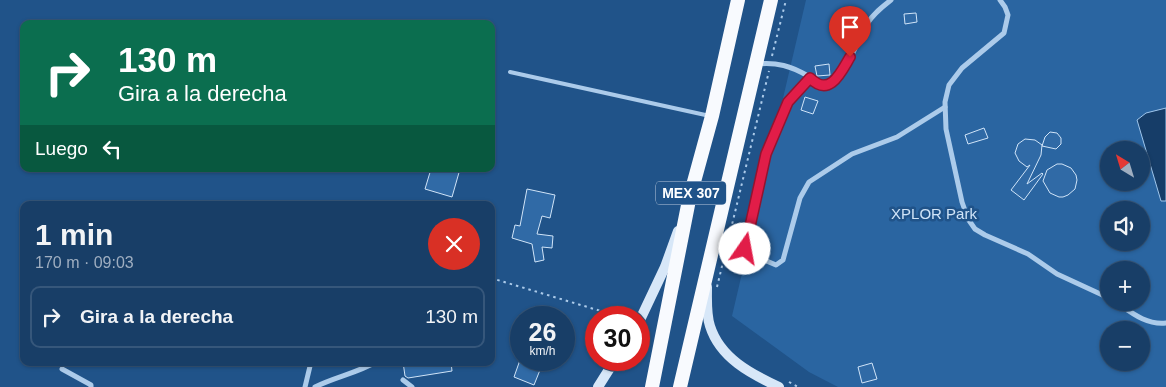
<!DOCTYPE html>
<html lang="es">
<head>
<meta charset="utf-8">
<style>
	body { margin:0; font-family:Helvetica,sans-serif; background:#21456d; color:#f1f3f6; height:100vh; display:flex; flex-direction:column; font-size:19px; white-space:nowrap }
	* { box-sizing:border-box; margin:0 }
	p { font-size:16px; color:#9faec0 }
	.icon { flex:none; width:28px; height:28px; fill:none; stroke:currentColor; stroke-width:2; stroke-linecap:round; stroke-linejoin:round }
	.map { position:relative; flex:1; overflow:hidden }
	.panel { position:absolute; left:20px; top:201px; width:475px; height:165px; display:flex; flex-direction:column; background:#183e67; border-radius:10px; box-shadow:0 1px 4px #0004,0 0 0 1px #36577b }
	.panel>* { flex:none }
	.top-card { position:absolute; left:20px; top:20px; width:475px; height:152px; border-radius:10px; box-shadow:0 1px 4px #0004,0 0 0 1px #36577b; background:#0b6e4f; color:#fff; overflow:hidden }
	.needle { width:32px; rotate:322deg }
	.buttons { position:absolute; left:1100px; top:141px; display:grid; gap:10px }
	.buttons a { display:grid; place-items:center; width:50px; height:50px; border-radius:50%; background:#183e67; box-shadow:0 1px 4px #0004,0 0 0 1px #36577b; font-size:25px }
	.speed { position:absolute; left:510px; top:306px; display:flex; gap:10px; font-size:25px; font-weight:700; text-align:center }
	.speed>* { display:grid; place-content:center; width:65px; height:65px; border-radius:50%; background:#183e67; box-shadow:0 1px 4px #0004,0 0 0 1px #36577b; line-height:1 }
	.speed small { font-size:12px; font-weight:400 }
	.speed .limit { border:8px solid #d22; background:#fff; color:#111 }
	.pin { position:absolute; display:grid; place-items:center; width:42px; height:42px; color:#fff; margin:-51px -21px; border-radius:50% 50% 50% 0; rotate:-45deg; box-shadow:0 0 5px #0007 }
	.pin .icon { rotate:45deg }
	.me { position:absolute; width:55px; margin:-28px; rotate:12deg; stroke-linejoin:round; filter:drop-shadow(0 0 4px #0008) }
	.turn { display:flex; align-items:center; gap:18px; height:105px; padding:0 15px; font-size:22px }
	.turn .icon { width:65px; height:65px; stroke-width:2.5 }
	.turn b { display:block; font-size:35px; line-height:42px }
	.then { display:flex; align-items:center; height:48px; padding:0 15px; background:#0003; gap:10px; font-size:19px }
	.round { display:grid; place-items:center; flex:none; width:52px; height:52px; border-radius:26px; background:#21456d }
	.head { display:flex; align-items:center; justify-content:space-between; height:85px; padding:0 15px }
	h1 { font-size:30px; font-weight:800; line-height:38px }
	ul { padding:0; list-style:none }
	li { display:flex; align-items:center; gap:15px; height:62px; margin:0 10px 8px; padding:0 5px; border:2px solid #36577b; border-radius:10px }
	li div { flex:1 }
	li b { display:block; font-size:19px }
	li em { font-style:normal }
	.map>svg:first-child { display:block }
	.green { fill:#2a65a1; fill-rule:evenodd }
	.water { fill:#163d68; stroke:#9fc6ec }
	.building { fill:#306aa6; stroke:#d0e4f8 }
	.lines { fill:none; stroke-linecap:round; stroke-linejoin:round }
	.path { stroke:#accbea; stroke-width:2; stroke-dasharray:2.5 4; stroke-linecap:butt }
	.service { stroke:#accbea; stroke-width:4 }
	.minor { stroke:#accbea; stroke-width:5 }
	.secondary { stroke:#d7e7f8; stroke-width:10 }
	.trunk { stroke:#f8fafe; stroke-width:14 }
	.route-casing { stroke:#92132f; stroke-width:12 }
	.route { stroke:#e11d48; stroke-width:9 }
	.labels { text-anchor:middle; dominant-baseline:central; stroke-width:5; stroke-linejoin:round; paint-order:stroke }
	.shield { fill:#205389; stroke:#bccbdc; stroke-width:1 }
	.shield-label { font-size:14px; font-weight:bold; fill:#fff }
	.park-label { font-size:15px; fill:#d0e4f8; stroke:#205389 }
</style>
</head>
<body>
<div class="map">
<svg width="1166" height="387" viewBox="0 0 1166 387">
	<rect width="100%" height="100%" fill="#205389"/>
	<path class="green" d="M 806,0 L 1166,0 L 1166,387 L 838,387 L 809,372 L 732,316 ZM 1109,150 L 1141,150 L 1141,182 L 1109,182 ZM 1109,210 L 1141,210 L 1141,242 L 1109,242 ZM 1109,270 L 1141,270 L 1141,302 L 1109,302 ZM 1109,330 L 1141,330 L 1141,362 L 1109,362 Z"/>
	<path class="water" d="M 1166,108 L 1166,201 L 1161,201 L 1137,120 L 1146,113 Z"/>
	<g class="building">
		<path d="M 916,13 L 917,22 L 905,24 L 904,14 Z"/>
		<path d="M 829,64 L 830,75 L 817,76 L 815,66 Z"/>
		<path d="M 805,97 L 818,101 L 813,114 L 801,110 Z"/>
		<path d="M 984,128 L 988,138 L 968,144 L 965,135 Z"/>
		<path d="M 1050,132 L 1057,133 L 1061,138 L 1061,144 L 1056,149 L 1042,146 L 1045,137 Z"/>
		<path d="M 1025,139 L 1035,140 L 1042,145 L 1041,155 L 1027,184 L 1042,173 L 1043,174 L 1024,200 L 1011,190 L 1030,165 L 1027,167 L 1019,161 L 1015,153 L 1018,144 Z"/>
		<path d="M 1057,164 L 1062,164 L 1071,168 L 1076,175 L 1077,180 L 1075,189 L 1068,195 L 1063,197 L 1059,197 L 1050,193 L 1043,181 L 1047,170 Z"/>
		<path d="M 431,169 L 460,169 L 452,197 L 425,189 Z"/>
		<path d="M 527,189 L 555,195 L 550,218 L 542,216 L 537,234 L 553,236 L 552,248 L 542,247 L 544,260 L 535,262 L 532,244 L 512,238 L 515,225 L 520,226 Z"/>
		<path d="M 520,360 L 544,360 L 534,385 L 514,377 Z"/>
		<path d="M 403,362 L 451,362 L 452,371 L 408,378 L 405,376 Z"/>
		<path d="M 872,363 L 877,379 L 862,383 L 858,367 Z"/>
	</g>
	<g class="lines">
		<g class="path">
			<path d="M 772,56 L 786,0"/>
			<path d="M 491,278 L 624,318"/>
			<path d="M 717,287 L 769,71"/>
			<path d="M 789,382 L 798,387"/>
		</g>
		<path class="service" d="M 510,72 L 710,116"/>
		<g class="minor">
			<path d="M 1000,0 L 1005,7 L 1008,15 L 1004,33 L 962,68 L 949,85 L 945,102 L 946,129 L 962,202 L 968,219 L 975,229 L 985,235 L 1028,254 L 1057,274 L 1109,298"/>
			<path d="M 757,64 C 777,62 791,66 808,76 C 814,80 817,84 824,84 C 843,86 858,38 867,24 C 873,14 882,7 891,0"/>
			<path d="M 810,77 L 788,103 L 766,154 L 745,249 L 746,252 L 776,265 L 783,260 L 800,198 L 809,182 L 852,154 L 897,137 L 945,107"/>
			<path d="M 1116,302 C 1132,313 1146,325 1166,323"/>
			<path d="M 62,369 L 91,385 L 91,387"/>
			<path d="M 403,380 L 412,387"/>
			<path d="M 305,387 L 311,362"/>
			<path d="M 315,387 C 335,377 357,373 376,362"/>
		</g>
		<g class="secondary">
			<path d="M 707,287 C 707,300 706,314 710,326 C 720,358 751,374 779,387"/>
			<path d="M 639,322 L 665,267 L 678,231"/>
			<path d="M 598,387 L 615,360"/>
		</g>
		<g class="trunk">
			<path d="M 652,387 L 689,200 L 712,116 L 738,0"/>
			<path d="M 680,387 L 771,0"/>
		</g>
	</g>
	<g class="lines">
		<g class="route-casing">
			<path id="route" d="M 745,249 L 766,154 L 788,102 L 810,78 C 830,98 841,72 850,57"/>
		</g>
		<use href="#route" class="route"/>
	</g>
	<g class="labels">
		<rect class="shield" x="656" y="181.5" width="70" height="23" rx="4"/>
		<g class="shield-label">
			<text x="691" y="193">MEX 307</text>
		</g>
		<g class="park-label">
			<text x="934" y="213">XPLOR Park</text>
		</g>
	</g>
</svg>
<div class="buttons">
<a><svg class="needle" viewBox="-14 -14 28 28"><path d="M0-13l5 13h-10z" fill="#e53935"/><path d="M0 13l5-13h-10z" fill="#9faec0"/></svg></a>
<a><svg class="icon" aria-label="sound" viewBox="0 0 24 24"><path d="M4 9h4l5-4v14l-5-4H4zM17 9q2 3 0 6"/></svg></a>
<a>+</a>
<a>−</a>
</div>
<div class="speed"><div>26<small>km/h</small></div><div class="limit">30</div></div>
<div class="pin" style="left:850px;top:57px;background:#d93025"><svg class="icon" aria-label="arrive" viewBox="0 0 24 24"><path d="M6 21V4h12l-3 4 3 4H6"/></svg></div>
<svg class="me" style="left:745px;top:249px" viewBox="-20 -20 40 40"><circle r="19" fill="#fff"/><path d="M0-13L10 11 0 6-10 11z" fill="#e11d48"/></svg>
<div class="top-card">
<div class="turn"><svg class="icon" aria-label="right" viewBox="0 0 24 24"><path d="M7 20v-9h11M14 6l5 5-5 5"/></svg><div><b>130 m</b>Gira a la derecha</div></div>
<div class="then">Luego<svg class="icon" aria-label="left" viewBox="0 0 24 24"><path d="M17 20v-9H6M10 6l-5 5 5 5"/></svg></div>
</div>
<section class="panel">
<div class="head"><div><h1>1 min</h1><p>170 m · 09:03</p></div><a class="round" style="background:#d93025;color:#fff"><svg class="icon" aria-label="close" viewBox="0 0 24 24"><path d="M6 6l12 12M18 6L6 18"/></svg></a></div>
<ul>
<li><svg class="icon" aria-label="right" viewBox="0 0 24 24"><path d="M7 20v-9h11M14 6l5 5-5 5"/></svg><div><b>Gira a la derecha</b></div><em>130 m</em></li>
</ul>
</section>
</div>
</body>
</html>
